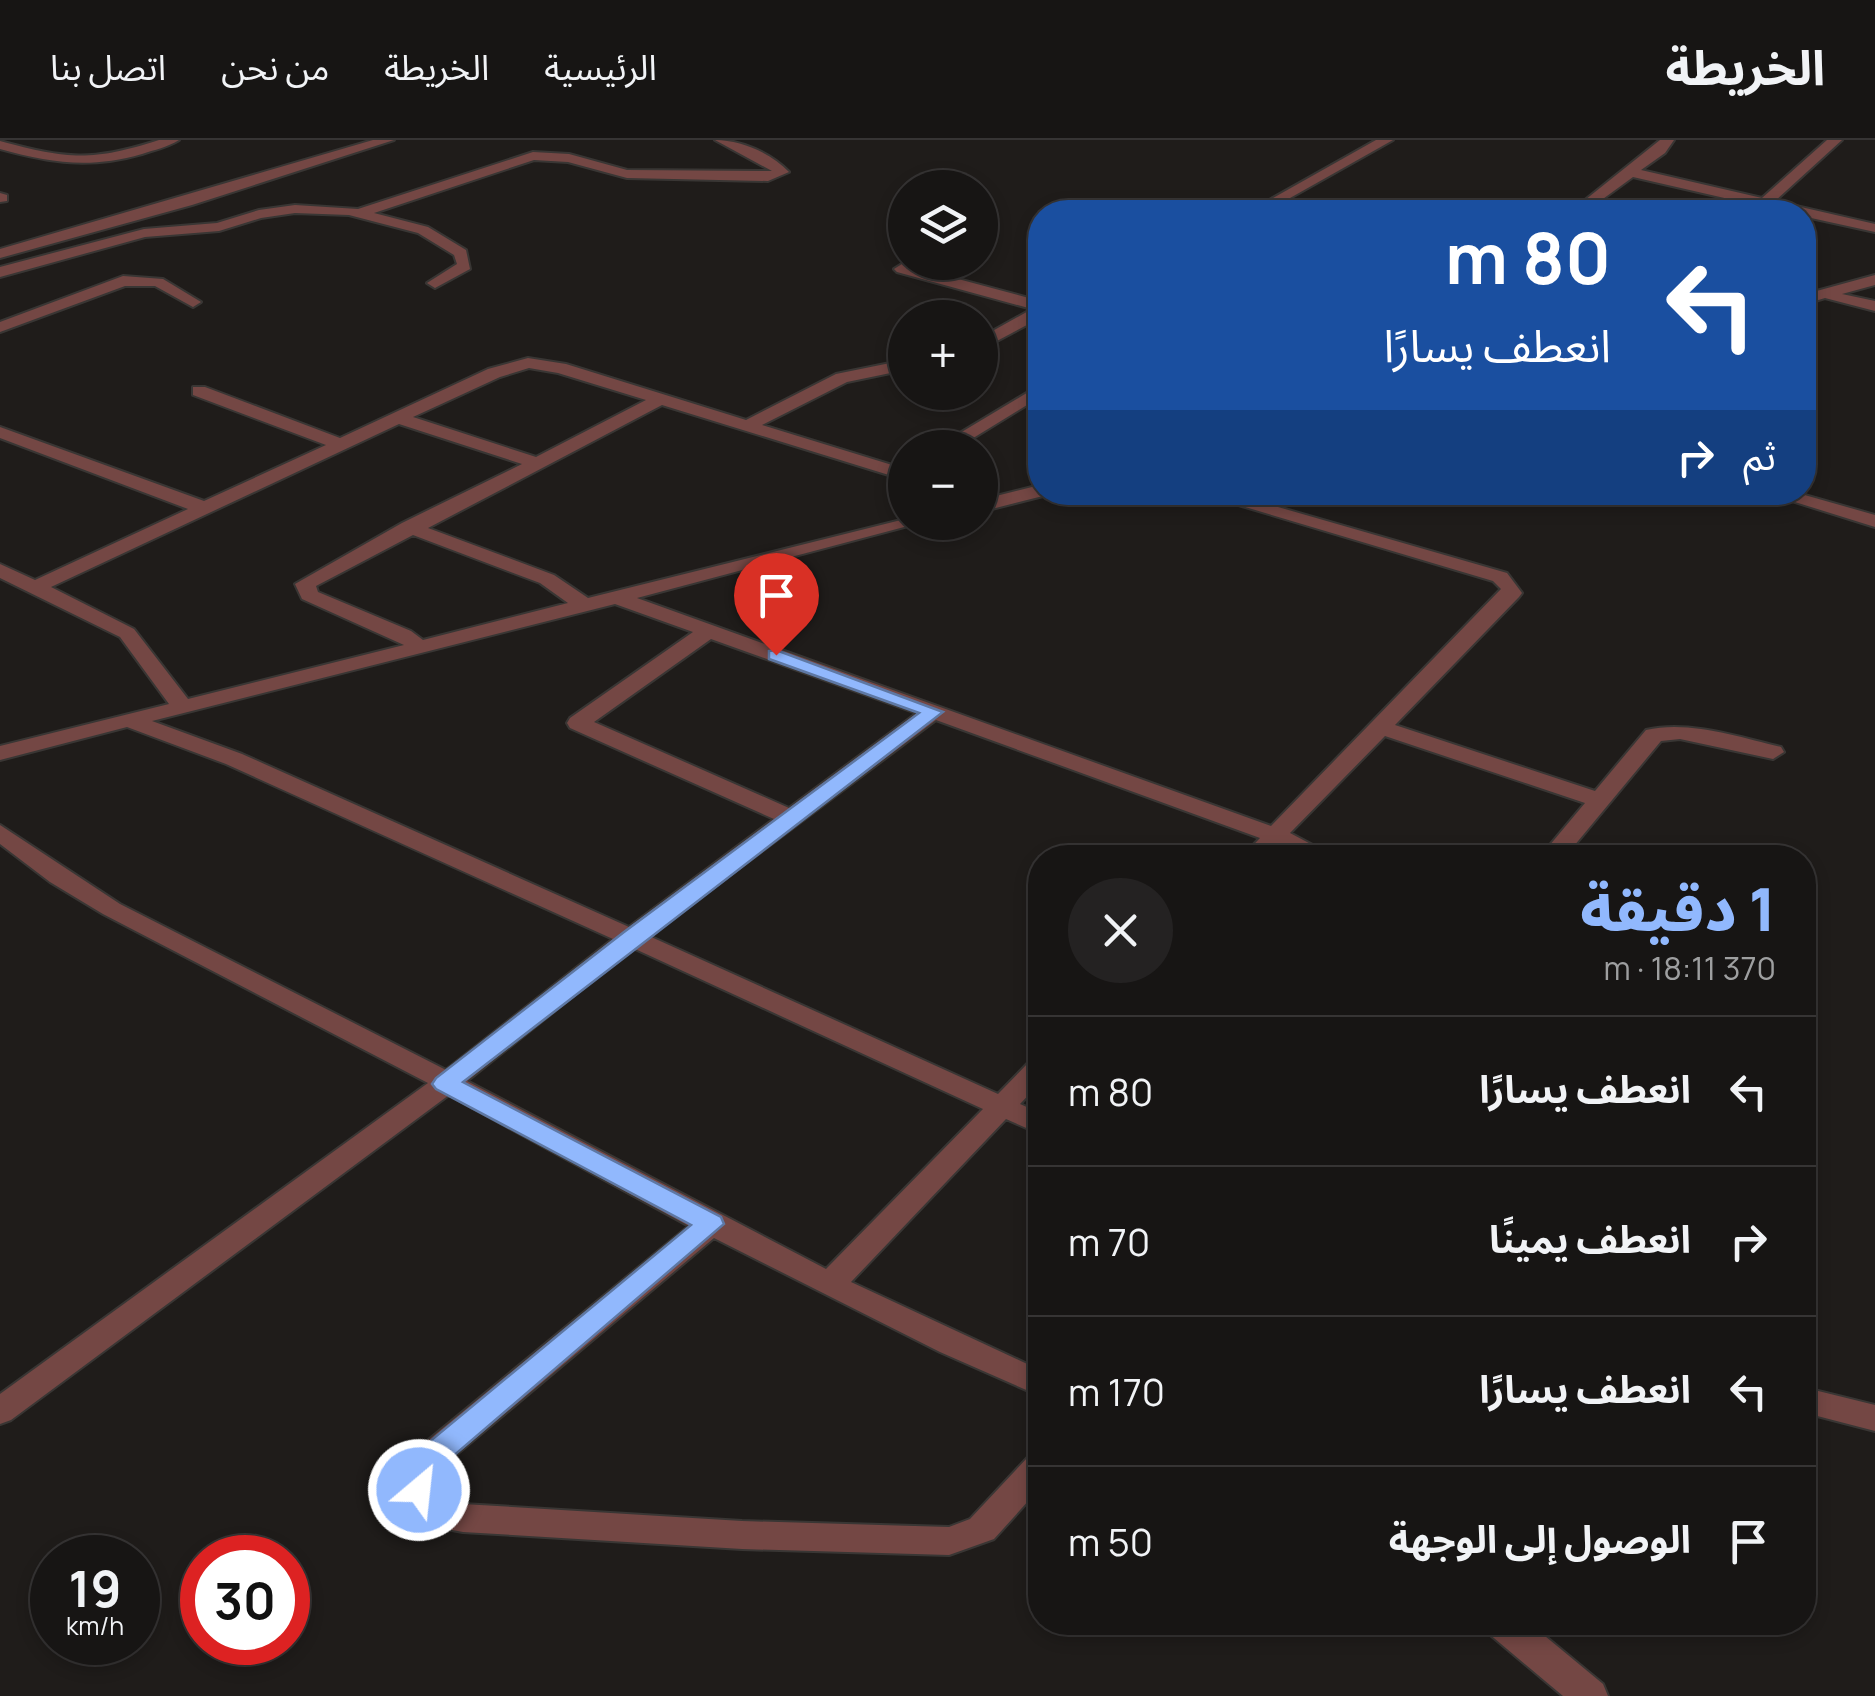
<!DOCTYPE html>
<html lang="ar">
<head>
<meta charset="utf-8">
<style>
	body { margin:0; font-family:Manrope,"Noto Sans Arabic",sans-serif; background:#242222; color:#f1f3f6; direction:rtl; height:100vh; display:flex; flex-direction:column; font-size:38px; white-space:nowrap }
	* { box-sizing:border-box; margin:0 }
	p { font-size:32px; color:#9e9fa0 }
	.icon { flex:none; width:55px; height:55px; fill:none; stroke:currentColor; stroke-width:2; stroke-linecap:round; stroke-linejoin:round }
	.map { position:relative; flex:1; overflow:hidden; direction:ltr }
	.details { position:absolute; left:1028px; top:705px; width:788px; height:790px; display:flex; flex-direction:column; background:#171514; border-radius:40px; box-shadow:0 5px 15px #0003,0 0 0 2px #363434; direction:rtl }
	.details>* { flex:none }
	.guide { position:absolute; left:1028px; top:60px; width:788px; height:305px; border-radius:40px; box-shadow:0 5px 15px #0003,0 0 0 2px #363434; direction:rtl; background:#1a4fa0; color:#fff; overflow:hidden }
	.fabs { position:absolute; left:888px; top:30px; display:grid; gap:20px }
	.fabs a { display:grid; place-items:center; width:110px; height:110px; border-radius:50%; background:#171514; box-shadow:0 5px 15px #0003,0 0 0 2px #363434; font-size:50px }
	.speed { position:absolute; left:30px; top:1395px; display:flex; gap:20px; font-size:50px; font-weight:700; text-align:center }
	.speed>* { display:grid; place-content:center; width:130px; height:130px; border-radius:50%; background:#171514; box-shadow:0 5px 15px #0003,0 0 0 2px #363434; line-height:1 }
	.speed small { font-size:25px; font-weight:400 }
	.speed .limit { border:15px solid #d22; background:#fff; color:#111 }
	.pin { position:absolute; display:grid; place-items:center; width:85px; height:85px; color:#fff; margin:-102px -42px; border-radius:50% 50% 50% 0; rotate:-45deg; box-shadow:0 0 10px #0007 }
	.pin .icon { rotate:45deg }
	.me { position:absolute; width:110px; margin:-55px; rotate:28deg; stroke-linejoin:round; filter:drop-shadow(0 0 8px #0008) }
	.turn { display:flex; align-items:center; gap:35px; height:210px; padding:0 40px; font-size:45px }
	.turn .icon { width:130px; height:130px; stroke-width:2.5 }
	.turn b { display:block; font-size:70px; line-height:85px }
	.then { display:flex; align-items:center; height:95px; padding:0 40px; background:#0003; gap:20px; font-size:38px }
	.round { display:grid; place-items:center; flex:none; width:105px; height:105px; border-radius:52px; background:#242222 }
	.head { display:flex; align-items:center; justify-content:space-between; height:170px; padding:0 40px }
	h1 { font-size:60px; font-weight:800; line-height:75px; color:#91b8fd }
	ul { padding:0; list-style:none }
	li { display:flex; align-items:center; gap:30px; height:150px; padding:0 40px; border-top:2px solid #363434 }
	li div { flex:1 }
	li b { display:block; font-size:38px }
	li em { font-style:normal }
	header { display:flex; align-items:center; gap:60px; box-sizing:border-box; height:140px; padding:0 50px; background:#171514; border-bottom:2px solid #363434 }
	header strong { font-size:48px }
	nav { display:flex; gap:55px; margin-inline-start:auto; font-size:35px }
	.map>svg:first-child { display:block }
	.lines { fill:none; stroke-linecap:round; stroke-linejoin:round }
	.minor-casing { stroke:#393634; stroke-width:4 }
	.tertiary-casing { stroke:#393634; stroke-width:4 }
	.minor { fill:#744744; fill-rule:evenodd }
	.tertiary { fill:#744744; fill-rule:evenodd }
	.route { fill:#91b8fd; stroke:#5e78a4; stroke-width:2.5 }
</style>
</head>
<body>
<header>
<strong>الخريطة</strong>
<nav><a>الرئيسية</a><a>الخريطة</a><a>من نحن</a><a>اتصل بنا</a></nav>
</header>
<div class="map">
<svg width="1875" height="1556" viewBox="0 0 1875 1556">
	<rect width="100%" height="100%" fill="#1f1c1a"/>
	<g class="lines">
		<g class="minor-casing">
			<g id="minor">
				<path d="M 159,0 L 179,0 C 168,7 154,10 142,14 C 90,29 51,23 0,9 L 0,1 C 67,19 91,22 159,0 Z"/>
				<path d="M 715,0 C 741,0 771,13 789,32 L 768,41 L 627,38 L 568,22 L 534,20 L 374,73 L 428,87 L 466,110 L 470,129 L 435,148 L 427,143 L 457,124 L 454,115 L 418,93 L 349,75 L 295,73 L 261,78 L 219,91 L 145,97 L 0,137 L 0,127 L 144,89 L 217,83 L 259,70 L 295,65 L 358,69 L 533,12 L 569,14 L 627,30 L 772,31 Z"/>
				<path d="M 1376,0 L 1393,0 L 1265,72 L 1248,72 Z"/>
				<path d="M 1660,0 L 1674,0 L 1665,13 L 1641,30 L 1762,58 L 1827,0 L 1842,0 L 1775,61 L 1875,84 L 1875,92 L 1802,76 L 1802,72 L 1768,68 L 1763,72 L 1752,72 L 1755,65 L 1633,37 L 1585,72 L 1570,72 Z"/>
				<path d="M 0,53 L 7,55 L 7,61 L 0,62 Z"/>
				<path d="M 902,124 L 1040,161 L 1040,178 L 980,210 L 980,198 L 1032,169 L 897,132 L 894,129 Z"/>
				<path d="M 1875,135 L 1875,145 L 1842,154 L 1875,161 L 1875,171 L 1825,158 L 1802,165 L 1802,155 Z"/>
				<path d="M 123,136 L 163,139 L 201,162 L 193,167 L 155,146 L 125,146 L 0,192 L 0,182 Z"/>
				<path d="M 528,218 L 566,224 L 746,280 L 836,234 L 905,220 L 905,230 L 847,242 L 762,285 L 905,329 L 905,340 L 662,265 L 428,388 L 554,435 L 588,458 L 905,379 L 905,382 L 923,382 L 637,458 L 1271,686 L 1501,449 L 1493,441 L 1195,352 L 1226,352 L 1507,433 L 1522,453 L 1519,457 L 1395,585 L 1595,651 L 1646,590 C 1689,580 1739,597 1781,607 L 1784,612 L 1773,619 L 1680,599 L 1661,601 L 1564,718 L 1539,718 L 1585,663 L 1385,596 L 1290,693 L 1337,718 L 1304,718 L 1279,706 L 1267,718 L 1241,718 L 1260,698 L 936,580 L 649,796 L 998,954 L 1030,921 L 1040,918 L 1040,943 L 1020,964 L 1040,973 L 1040,994 L 1006,979 L 851,1142 L 1040,1230 L 1040,1256 L 940,1212 L 714,1098 L 439,1329 L 434,1336 L 440,1356 L 463,1364 L 742,1381 L 949,1387 L 970,1379 L 1028,1317 L 1040,1313 L 1040,1348 L 994,1399 L 949,1415 L 742,1409 L 463,1392 C 418,1384 412,1378 400,1334 L 415,1311 L 689,1086 L 449,955 L 11,1280 L 0,1284 L 0,1254 L 428,943 L 103,774 L 50,742 L 0,704 L 0,685 L 120,764 L 446,930 L 613,799 L 226,624 L 127,587 L 0,620 L 0,606 L 169,564 L 120,497 L 0,438 L 0,424 L 35,440 L 188,369 L 0,298 L 0,287 L 204,361 L 326,305 L 193,255 L 193,247 L 205,247 L 340,298 L 488,229 ZM 529,228 L 558,233 L 646,260 L 536,317 L 413,277 L 500,237 ZM 399,284 L 522,324 L 402,383 L 295,444 L 302,459 L 404,505 L 188,559 L 134,489 L 51,447 ZM 413,395 L 540,443 L 568,463 L 423,500 L 411,491 L 318,452 L 316,446 ZM 615,464 L 693,492 L 570,578 L 567,583 L 570,588 L 774,679 L 629,787 L 242,614 L 152,581 ZM 711,499 L 917,573 L 789,668 L 594,582 ZM 633,808 L 983,969 L 826,1129 L 467,941 Z"/>
				<path d="M 1040,245 L 1040,257 L 957,308 L 935,308 Z"/>
				<path d="M 1040,345 L 1040,352 L 1047,355 L 980,372 L 980,360 Z"/>
				<path d="M 1763,352 L 1794,352 L 1875,375 L 1875,387 Z"/>
				<path d="M 1802,1247 L 1875,1265 L 1875,1291 L 1802,1272 Z"/>
				<path d="M 1483,1482 L 1528,1482 L 1603,1544 L 1608,1556 L 1563,1556 L 1488,1493 Z"/>
			</g>
		</g>
		<g class="tertiary-casing">
			<path id="tertiary" d="M 373,0 L 394,0 L 192,65 L 0,118 L 0,109 Z"/>
		</g>
		<use href="#minor" class="minor"/>
		<use href="#tertiary" class="tertiary"/>
	</g>
	<path class="route" d="M 776,510 L 943,572 L 463,942 L 721,1077 L 724,1084 L 438,1329 L 433,1336 L 434,1350 L 430,1359 L 419,1362 L 408,1359 L 402,1334 L 417,1312 L 691,1085 L 436,949 L 432,944 L 436,938 L 624,792 L 919,573 L 769,519 L 769,511 Z"/>
</svg>
<div class="fabs">
<a><svg class="icon" aria-label="layers" viewBox="0 0 24 24"><path d="M12 4l9 5-9 5-9-5zM3 14l9 5 9-5"/></svg></a>
<a>+</a>
<a>−</a>
</div>
<div class="speed"><div>19<small>km/h</small></div><div class="limit">30</div></div>
<div class="pin" style="left:776px;top:515px;background:#d93025"><svg class="icon" aria-label="arrive" viewBox="0 0 24 24"><path d="M6 21V4h12l-3 4 3 4H6"/></svg></div>
<svg class="me" style="left:419px;top:1350px" viewBox="-20 -20 40 40"><circle r="17" fill="#91b8fd" stroke="#fff" stroke-width="3"/><path d="M0-11L8 9 0 5-8 9z" fill="#fff"/></svg>
<div class="guide">
<div class="turn"><svg class="icon" aria-label="left" viewBox="0 0 24 24"><path d="M17 20v-9H6M10 6l-5 5 5 5"/></svg><div><b>80 m</b>انعطف يسارًا</div></div>
<div class="then">ثم<svg class="icon" aria-label="right" viewBox="0 0 24 24"><path d="M7 20v-9h11M14 6l5 5-5 5"/></svg></div>
</div>
<section class="details">
<div class="head"><div><h1>1 دقيقة</h1><p>370 m · 18:11</p></div><a class="round"><svg class="icon" aria-label="close" viewBox="0 0 24 24"><path d="M6 6l12 12M18 6L6 18"/></svg></a></div>
<ul>
<li><svg class="icon" aria-label="left" viewBox="0 0 24 24"><path d="M17 20v-9H6M10 6l-5 5 5 5"/></svg><div><b>انعطف يسارًا</b></div><em>80 m</em></li>
<li><svg class="icon" aria-label="right" viewBox="0 0 24 24"><path d="M7 20v-9h11M14 6l5 5-5 5"/></svg><div><b>انعطف يمينًا</b></div><em>70 m</em></li>
<li><svg class="icon" aria-label="left" viewBox="0 0 24 24"><path d="M17 20v-9H6M10 6l-5 5 5 5"/></svg><div><b>انعطف يسارًا</b></div><em>170 m</em></li>
<li><svg class="icon" aria-label="arrive" viewBox="0 0 24 24"><path d="M6 21V4h12l-3 4 3 4H6"/></svg><div><b>الوصول إلى الوجهة</b></div><em>50 m</em></li>
</ul>
</section>
</div>
</body>
</html>
